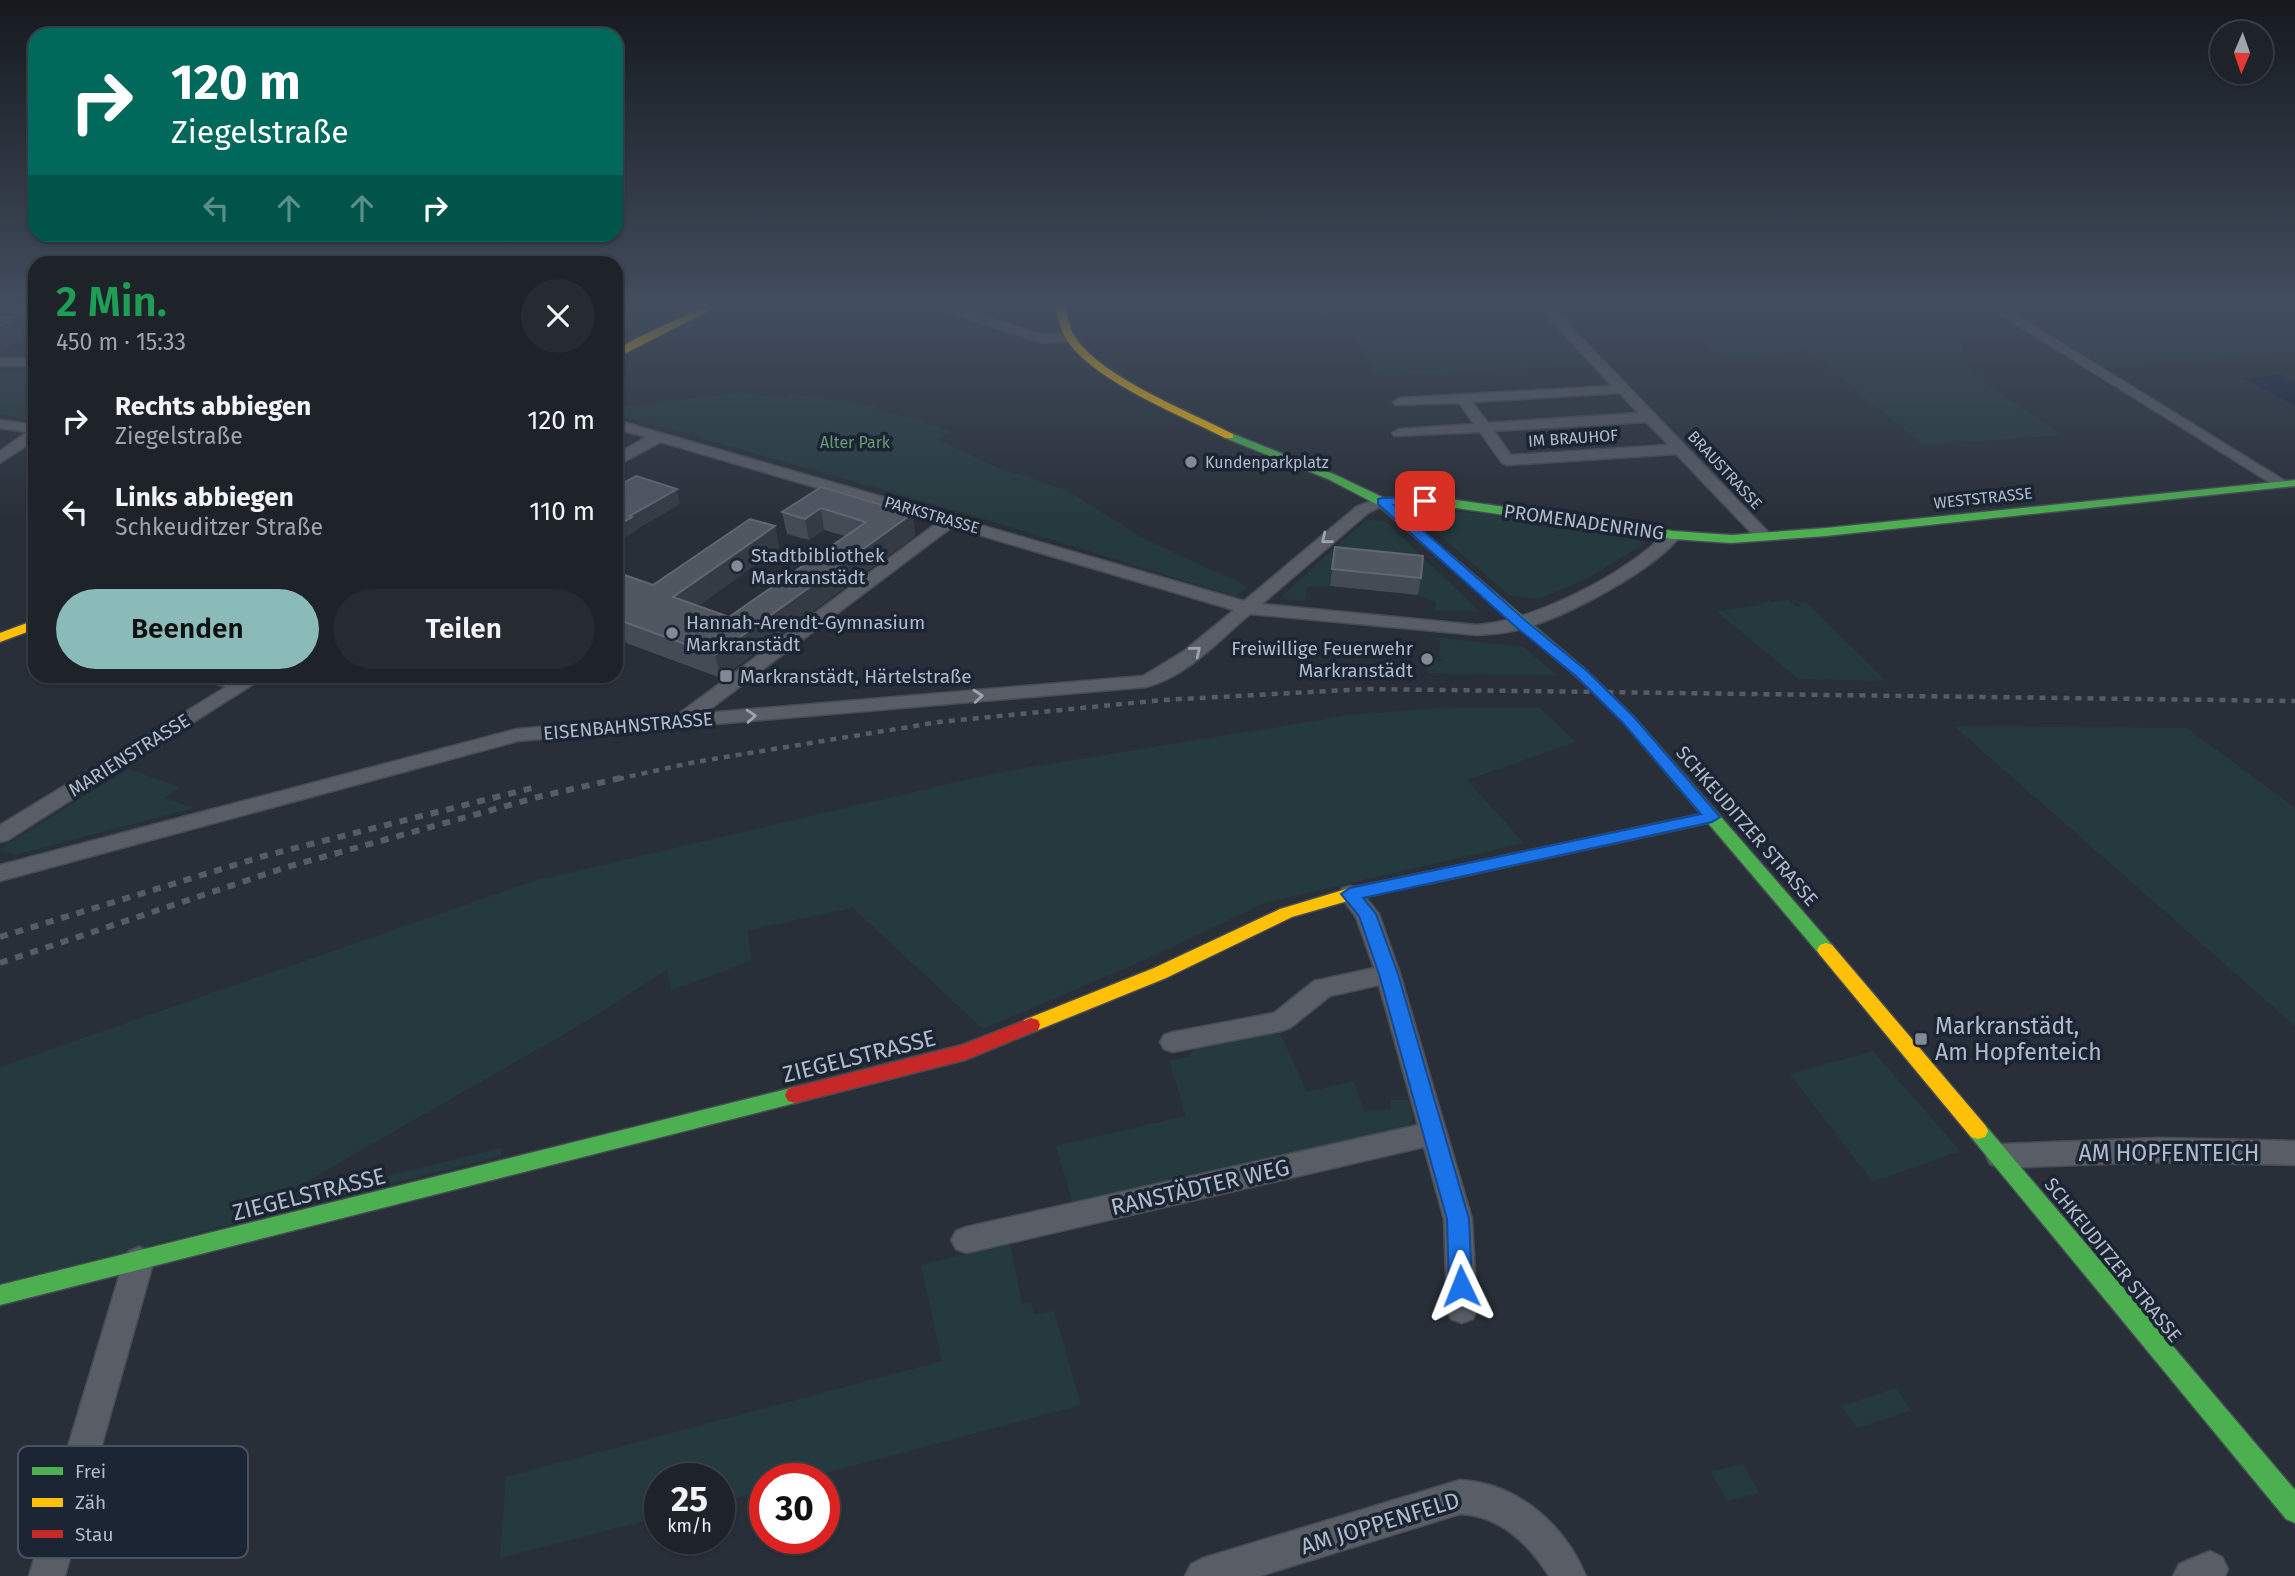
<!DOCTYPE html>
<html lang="de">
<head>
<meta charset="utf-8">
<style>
	body { margin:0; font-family:"Fira Sans",sans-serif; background:#262b32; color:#f1f3f6; height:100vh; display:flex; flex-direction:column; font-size:26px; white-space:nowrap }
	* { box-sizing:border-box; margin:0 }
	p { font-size:23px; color:#a1a4a8 }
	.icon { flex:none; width:38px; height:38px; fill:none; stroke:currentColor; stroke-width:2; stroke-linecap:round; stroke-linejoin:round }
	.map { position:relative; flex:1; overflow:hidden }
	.panel { position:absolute; left:28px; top:256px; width:595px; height:427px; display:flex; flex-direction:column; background:#1e232a; border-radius:21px; box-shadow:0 2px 5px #0004,0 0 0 2px #3c4047 }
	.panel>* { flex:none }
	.guide { position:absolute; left:28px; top:28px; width:595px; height:214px; border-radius:21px; box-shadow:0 2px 5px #0004,0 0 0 2px #3c4047; background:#00695c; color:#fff; overflow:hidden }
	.needle { width:46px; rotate:182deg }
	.controls { position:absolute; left:2210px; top:21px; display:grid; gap:14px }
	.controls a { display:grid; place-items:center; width:63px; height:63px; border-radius:50%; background:#1e232a; box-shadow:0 2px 5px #0004,0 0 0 2px #3c4047; font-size:35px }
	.speed { position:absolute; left:644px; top:1463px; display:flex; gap:14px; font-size:35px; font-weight:700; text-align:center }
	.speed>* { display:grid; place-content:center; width:91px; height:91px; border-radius:50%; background:#1e232a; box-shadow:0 2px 5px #0004,0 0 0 2px #3c4047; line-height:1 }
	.speed small { font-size:18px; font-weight:400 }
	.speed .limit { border:10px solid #d22; background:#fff; color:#111 }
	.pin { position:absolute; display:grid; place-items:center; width:60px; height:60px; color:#fff; margin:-30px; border-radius:14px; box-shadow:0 4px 10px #0006 }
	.me { position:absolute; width:77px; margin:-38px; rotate:358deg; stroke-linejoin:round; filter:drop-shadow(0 0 5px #0008) }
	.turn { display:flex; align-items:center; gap:24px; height:147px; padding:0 28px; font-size:32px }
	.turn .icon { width:91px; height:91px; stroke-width:2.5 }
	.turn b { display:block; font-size:49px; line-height:60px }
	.lanes { display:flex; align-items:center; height:66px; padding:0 28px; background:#0003; justify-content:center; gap:35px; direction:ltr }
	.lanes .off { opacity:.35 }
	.round { display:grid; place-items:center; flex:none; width:74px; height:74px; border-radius:37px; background:#262b32 }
	.headline { display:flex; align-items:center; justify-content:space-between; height:119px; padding:0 28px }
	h1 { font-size:42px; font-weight:600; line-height:52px; color:#1e9e55 }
	.button { display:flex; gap:14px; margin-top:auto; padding:14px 28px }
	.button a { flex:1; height:80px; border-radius:42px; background:#8bbbb9; color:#111; font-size:28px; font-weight:600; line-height:80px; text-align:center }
	.button a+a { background:#262b32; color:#f1f3f6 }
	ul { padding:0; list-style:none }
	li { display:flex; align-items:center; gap:21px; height:91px; padding:0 28px }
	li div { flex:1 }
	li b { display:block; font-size:26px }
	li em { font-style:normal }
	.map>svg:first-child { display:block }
	.green { fill:#253a3e }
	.water { fill:#17263d }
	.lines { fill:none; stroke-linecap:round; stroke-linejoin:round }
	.street-casing { stroke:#464b54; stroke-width:3 }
	.fast-casing { stroke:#464b54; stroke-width:3 }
	.slow-casing { stroke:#464b54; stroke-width:3 }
	.jam-casing { stroke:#464b54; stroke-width:3 }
	.street { fill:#595d65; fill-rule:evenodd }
	.fast { fill:#4caf50; fill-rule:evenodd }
	.slow { fill:#ffc107; fill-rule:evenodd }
	.jam { fill:#c62828; fill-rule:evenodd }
	.rail-far1 { stroke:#575c64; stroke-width:4.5; stroke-dasharray:6 6; stroke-linecap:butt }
	.rail { stroke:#575c64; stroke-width:6; stroke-dasharray:8 8; stroke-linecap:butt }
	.wall { fill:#454b55 }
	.shaded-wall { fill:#353b44 }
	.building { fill:#515761; stroke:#606772; stroke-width:2 }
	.oneway { stroke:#9ca4b0 }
	.route { fill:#1a73e8; stroke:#114b97; stroke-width:2 }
	.poi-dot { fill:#828a96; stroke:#1b2533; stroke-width:2.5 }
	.labels { text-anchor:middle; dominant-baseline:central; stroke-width:7; stroke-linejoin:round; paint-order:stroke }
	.far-street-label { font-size:16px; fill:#b2bbc9; stroke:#1b2533 }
	.far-park-label { font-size:16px; fill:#679c73; stroke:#1b2533 }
	.far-poi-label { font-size:16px; fill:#b2bbc9; stroke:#1b2533; text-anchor:start }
	.street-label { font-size:19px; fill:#b2bbc9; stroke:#1b2533 }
	.poi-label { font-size:19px; fill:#b2bbc9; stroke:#1b2533; text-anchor:start }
	.near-poi-label { font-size:23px; fill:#b2bbc9; stroke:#1b2533; text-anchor:start }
	.near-street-label { font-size:23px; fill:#b2bbc9; stroke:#1b2533 }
	.key { fill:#1b2533; stroke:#485260; stroke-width:2 }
	.key-label { font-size:19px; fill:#b2bbc9 }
</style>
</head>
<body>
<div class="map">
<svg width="2295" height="1576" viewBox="0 0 2295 1576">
	<rect width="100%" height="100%" fill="#282f38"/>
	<g class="green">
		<path d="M 1333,306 L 1537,306 L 1593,365 L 1378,377 Z"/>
		<path d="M 1776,306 L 1960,306 L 1999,317 L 1956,322 L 1968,368 L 1995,390 L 2062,435 L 1923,445 L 1808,351 C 1777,357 1744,360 1713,354 L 1702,336 L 1739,334 L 1729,326 L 1772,321 L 1785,311 Z"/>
		<path d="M 1999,306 L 2295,306 L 2295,353 L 2097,366 Z"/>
		<path d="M 0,371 L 35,371 L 35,419 L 0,415 Z"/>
		<path d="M 743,392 L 785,399 L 792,394 L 877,406 L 875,408 L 952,431 L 938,440 L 996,467 L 1067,490 L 1141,537 L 1248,587 L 1235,596 L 961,512 L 616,414 L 616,408 Z"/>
		<path d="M 1427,507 L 1633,534 L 1643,545 L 1584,580 L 1539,599 L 1509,595 L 1412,512 Z"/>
		<path d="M 1366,520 L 1385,521 L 1479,611 L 1435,611 L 1436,602 L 1418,595 L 1420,574 L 1333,565 L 1330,586 L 1308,587 L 1305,601 L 1282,599 L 1284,594 Z"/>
		<path d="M 1769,600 L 1772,602 L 1789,600 L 1796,607 L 1801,606 L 1798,603 L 1806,602 L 1886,681 L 1798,679 L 1716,611 L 1760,605 Z"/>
		<path d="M 1431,637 L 1523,647 L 1557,675 L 1428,673 L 1427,661 L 1445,661 L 1439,658 L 1440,641 Z"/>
		<path d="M 1451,707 L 1539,707 L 1576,742 L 1467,780 L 1524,843 L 1265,903 L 1142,961 L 983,1029 L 853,908 L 748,930 L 751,961 L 672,990 L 667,970 L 580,1025 L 262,1207 L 501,1148 L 501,1156 L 0,1283 L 0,1067 L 534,881 L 995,773 L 1349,715 Z"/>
		<path d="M 1954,726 L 2187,728 L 2295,808 L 2295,1026 Z"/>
		<path d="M 128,769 L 180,787 L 165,798 L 194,808 L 15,855 L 0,849 Z"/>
		<path d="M 1279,1031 L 1307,1092 L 1354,1081 L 1364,1112 L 1391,1109 L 1390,1100 L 1408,1100 L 1413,1117 L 1411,1124 L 1403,1130 L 1073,1204 L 1056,1146 L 1186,1116 L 1169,1061 L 1189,1057 L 1195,1048 Z"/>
		<path d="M 1873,1051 L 1960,1151 L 1873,1182 L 1790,1074 Z"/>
		<path d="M 1010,1243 L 1022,1304 L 1031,1303 L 1034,1314 L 1054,1311 L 1081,1405 L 804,1479 L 765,1479 L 765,1490 L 719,1502 L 719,1479 L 660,1479 L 660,1517 L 500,1558 L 506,1477 L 942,1361 L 921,1265 Z"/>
		<path d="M 1896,1388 L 1911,1410 L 1857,1428 L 1842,1406 Z"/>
		<path d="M 1743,1463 L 1759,1493 L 1727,1501 L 1711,1472 Z"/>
	</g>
	<path class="water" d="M 2282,375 L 2295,382 L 2295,406 L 2244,378 Z"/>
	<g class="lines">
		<g class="street-casing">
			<g id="street">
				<path d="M 924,306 C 962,304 1003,324 1040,334 C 1052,337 1067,329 1076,337 L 1070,341 L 1044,343 Z"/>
				<path d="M 1313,306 L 1325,306 L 1329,311 L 1323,315 Z"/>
				<path d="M 1538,306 L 1551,306 L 1770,534 L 1772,537 L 1770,540 L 1758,540 L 1676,454 L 1507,465 L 1502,463 L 1480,432 L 1394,436 L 1392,433 L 1399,429 L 1474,424 L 1459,403 L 1395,405 L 1393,402 L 1400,398 L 1612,386 ZM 1620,393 L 1638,413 L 1488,423 L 1472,402 ZM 1646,422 L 1669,445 L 1511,455 L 1494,431 Z"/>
				<path d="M 1987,306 L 2001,306 L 2290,484 L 2287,487 L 2277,487 Z"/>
				<rect x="0" y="358" width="35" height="8"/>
				<path d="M 0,420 L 35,425 L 35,440 L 0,463 L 0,451 L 27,432 L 0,428 Z"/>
				<path d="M 616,420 L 1244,601 L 1356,507 L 1376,499 L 1388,499 L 1390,502 L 1368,513 L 1262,604 L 1477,625 C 1537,620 1625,574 1667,532 L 1679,532 L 1681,535 C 1655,570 1567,616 1525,628 C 1509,633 1493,634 1477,635 L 1250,614 C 1219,640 1187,677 1146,687 L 518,741 L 0,881 L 0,865 L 517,729 L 677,715 L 937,523 L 661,442 L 616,466 L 616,455 L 646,437 L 616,429 ZM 952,527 L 1234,610 L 1184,651 L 1143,676 L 705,713 Z"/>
				<path d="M 204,676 L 231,676 L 240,678 L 245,676 L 266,676 L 8,840 L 0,842 L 0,825 L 226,687 L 206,680 Z"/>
				<path d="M 1350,886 L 1358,888 L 1379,914 L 1400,974 L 1472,1219 L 1477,1309 L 1473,1319 L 1462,1323 L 1451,1319 L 1447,1309 L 1444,1219 L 1424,1147 L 966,1253 L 956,1249 L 951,1240 L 956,1231 L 966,1227 L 1418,1125 L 1379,985 L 1330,996 L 1290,1028 L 1281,1031 L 1173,1052 L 1164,1049 L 1160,1042 L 1164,1035 L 1173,1032 L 1274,1013 L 1314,981 L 1374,968 L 1356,917 L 1339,894 L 1342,888 Z"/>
				<path d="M 2158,1138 L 2295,1141 L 2295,1165 L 2158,1162 L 2000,1168 L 1990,1164 L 1986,1156 L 1990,1148 L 2000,1144 Z"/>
				<path d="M 139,1247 L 149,1251 L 154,1260 L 65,1576 L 29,1576 L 124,1260 L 129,1251 Z"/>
				<path d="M 1460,1480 C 1518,1483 1564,1524 1586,1576 L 1549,1576 C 1528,1543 1500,1516 1460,1514 L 1260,1576 L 1185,1576 L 1191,1564 L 1203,1558 Z"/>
				<path d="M 2210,1551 L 2222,1557 L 2228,1569 L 2225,1576 L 2173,1576 L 2179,1564 Z"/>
			</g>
		</g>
		<g class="fast-casing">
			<g id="fast">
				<path d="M 1225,434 L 1233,434 L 1336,475 L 1384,498 L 1442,498 L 1673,531 L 1731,535 L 1826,528 L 2295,480 L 2295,486 L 1826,536 L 1731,543 L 1673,539 L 1442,506 L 1393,506 L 1587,671 L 1634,717 L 1832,945 L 1835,950 L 1832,955 L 1820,955 L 1708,823 L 1427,884 L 1421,882 L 1419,878 L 1421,874 L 1427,872 L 1701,814 L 1624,723 L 1577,677 L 1378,505 L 1328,479 L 1225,438 Z"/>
				<path d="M 795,1087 L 802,1089 L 805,1095 L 802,1101 L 795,1103 L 0,1305 L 0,1285 Z"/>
				<path d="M 1978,1123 L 1985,1125 L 2295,1490 L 2295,1523 L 2286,1519 L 1971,1137 L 1968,1131 L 1971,1125 Z"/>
			</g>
		</g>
		<g class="slow-casing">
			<g id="slow">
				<path d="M 706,306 L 718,306 L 616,358 L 616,351 L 635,339 Z"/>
				<path d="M 1056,306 L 1064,306 C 1068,316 1069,328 1075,337 C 1101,377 1190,412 1233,434 L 1233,438 L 1225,438 C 1181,415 1090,380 1065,337 C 1060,328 1058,316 1056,306 Z"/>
				<path d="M 35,620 L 35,629 L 0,642 L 0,633 Z"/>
				<path d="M 1427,872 L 1433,874 L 1435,878 L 1433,882 L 1351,900 L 1292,917 L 1166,978 L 1038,1030 L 1031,1032 L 1024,1030 L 1022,1025 L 1024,1020 L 1154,968 L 1280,909 L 1350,888 Z"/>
				<path d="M 1826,943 L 1832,945 L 1985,1125 L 1988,1131 L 1985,1137 L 1978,1139 L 1971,1137 L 1820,955 L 1817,950 L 1820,945 Z"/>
			</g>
		</g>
		<g class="jam-casing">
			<path id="jam" d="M 1031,1018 L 1038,1020 L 1040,1025 L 1038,1030 L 965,1060 L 795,1103 L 788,1101 L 785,1095 L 788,1089 L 795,1087 L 962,1045 Z"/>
		</g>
		<use href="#street" class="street"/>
		<use href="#fast" class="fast"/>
		<use href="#slow" class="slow"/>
		<use href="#jam" class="jam"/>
		<path class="rail-far1" d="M 618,779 L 695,762 L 939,722 L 1163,700 L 1366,689 L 2295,701"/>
		<g class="rail">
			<path d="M 0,937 L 264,856 L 532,788"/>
			<path d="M 0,963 L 287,867 L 542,796 L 625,777"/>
		</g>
	</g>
	<g class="wall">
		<path d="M 821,487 L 912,514 L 915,536 L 721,678 L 618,640 L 616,632 L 616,572 L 653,585 L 775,526 L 779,548 L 698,606 L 729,617 L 845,536 L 824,530 L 809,540 L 787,534 L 782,512 Z"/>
		<path d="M 1335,547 L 1421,578 L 1418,595 L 1330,586 Z"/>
	</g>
	<g class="shaded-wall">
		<path d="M 13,318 L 24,338 L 0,352 L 0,326 Z"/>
		<path d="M 677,489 L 680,504 L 636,530 L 636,531 L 616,543 L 616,526 L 630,516 Z"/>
		<path d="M 821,508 L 824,530 L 809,540 L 805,519 Z"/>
		<path d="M 912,514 L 915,536 L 721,678 L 715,655 Z"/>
		<path d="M 775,526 L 779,548 L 679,620 L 673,597 Z"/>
	</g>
	<g class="building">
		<path d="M 0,318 L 13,318 L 0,326 Z"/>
		<path d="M 636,476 L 677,489 L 630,516 L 632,517 L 616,526 L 616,487 Z"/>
		<path d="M 821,487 L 912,514 L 715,655 L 616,619 L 616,614 L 619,612 L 616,611 L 616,572 L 653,585 L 750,519 L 775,526 L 673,597 L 729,617 L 866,522 L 821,508 L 805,519 L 782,512 Z"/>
		<path d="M 1335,547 L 1423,556 L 1421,578 L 1332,569 Z"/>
	</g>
	<defs><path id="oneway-chevron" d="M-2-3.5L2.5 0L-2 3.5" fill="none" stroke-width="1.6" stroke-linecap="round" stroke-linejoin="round" transform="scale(1.75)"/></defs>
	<g class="oneway">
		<use href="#oneway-chevron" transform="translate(1326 539) rotate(141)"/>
		<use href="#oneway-chevron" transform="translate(1196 651) rotate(-39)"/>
		<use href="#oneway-chevron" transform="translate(978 696) rotate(-5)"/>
		<use href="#oneway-chevron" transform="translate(751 716) rotate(-4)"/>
	</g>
	<linearGradient id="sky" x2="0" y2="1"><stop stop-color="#161a1f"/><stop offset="0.58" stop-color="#424d5e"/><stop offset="1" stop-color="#424d5e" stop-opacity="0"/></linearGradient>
	<rect width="2295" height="526" fill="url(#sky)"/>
	<path class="route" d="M 1382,498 L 1429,498 L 1431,501 L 1425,504 L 1394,505 L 1526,621 L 1587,671 L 1634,717 L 1720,817 L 1712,822 L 1363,898 L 1376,914 L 1398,974 L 1469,1219 L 1472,1286 L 1469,1294 L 1461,1297 L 1453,1294 L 1449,1286 L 1447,1219 L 1429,1155 L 1379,974 L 1359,916 L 1341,894 L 1350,888 L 1701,814 L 1624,724 L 1577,677 L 1516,627 L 1378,504 L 1378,499 Z"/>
	<g class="poi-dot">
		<circle cx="1191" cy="462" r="7"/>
		<circle cx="737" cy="566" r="7"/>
		<circle cx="672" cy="633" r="7"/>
		<circle cx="1427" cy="659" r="7"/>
		<rect x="719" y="669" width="14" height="14" rx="3.5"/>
		<rect x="1914" y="1032" width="14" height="14" rx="3.5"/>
	</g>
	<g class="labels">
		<g class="far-street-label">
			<text transform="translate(1573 438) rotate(-4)">IM BRAUHOF</text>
			<text transform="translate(1725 470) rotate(47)">BRAUSTRASSE</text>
			<text transform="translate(1983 498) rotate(-6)">WESTSTRASSE</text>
			<text transform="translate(932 515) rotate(16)">PARKSTRASSE</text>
		</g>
		<g class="far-park-label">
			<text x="855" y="442">Alter Park</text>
		</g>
		<g class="far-poi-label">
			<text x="1205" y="462">Kundenparkplatz</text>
		</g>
		<g class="street-label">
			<text transform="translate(1584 522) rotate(8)">PROMENADENRING</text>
			<text transform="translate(628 726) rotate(-5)">EISENBAHNSTRASSE</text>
			<text transform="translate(129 755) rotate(-32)">MARIENSTRASSE</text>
			<text transform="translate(1747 826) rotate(49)">SCHKEUDITZER STRASSE</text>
			<text transform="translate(2113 1260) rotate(51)">SCHKEUDITZER STRASSE</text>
		</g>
		<g class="poi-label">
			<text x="751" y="555">Stadtbibliothek<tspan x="751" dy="22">Markranstädt</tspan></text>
			<text x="686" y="622">Hannah-Arendt-Gymnasium<tspan x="686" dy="22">Markranstädt</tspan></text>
			<text x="1413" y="648" text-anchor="end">Freiwillige Feuerwehr<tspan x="1413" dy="22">Markranstädt</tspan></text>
			<text x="740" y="676">Markranstädt, Härtelstraße</text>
		</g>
		<g class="near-poi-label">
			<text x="1935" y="1026">Markranstädt,<tspan x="1935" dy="26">Am Hopfenteich</tspan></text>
		</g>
		<g class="near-street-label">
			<text transform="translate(859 1056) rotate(-14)">ZIEGELSTRASSE</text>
			<text x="2169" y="1153">AM HOPFENTEICH</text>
			<text transform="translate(1200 1187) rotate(-13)">RANSTÄDTER WEG</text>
			<text transform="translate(309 1194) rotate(-14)">ZIEGELSTRASSE</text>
			<text transform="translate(1380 1523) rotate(-17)">AM JOPPENFELD</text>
		</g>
	</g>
	<rect x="18" y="1446" width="230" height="112" rx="10" class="key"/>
	<rect x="32" y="1467" width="31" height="8" fill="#4caf50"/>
	<rect x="32" y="1498" width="31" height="9" fill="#ffc107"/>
	<rect x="32" y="1530" width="31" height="8" fill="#c62828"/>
	<g class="key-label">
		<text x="75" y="1478">Frei</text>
		<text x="75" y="1509">Zäh</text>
		<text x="75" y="1541">Stau</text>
	</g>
</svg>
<div class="controls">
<a><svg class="needle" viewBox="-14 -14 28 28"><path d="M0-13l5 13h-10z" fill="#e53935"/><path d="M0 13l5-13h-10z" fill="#a1a4a8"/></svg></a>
</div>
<div class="speed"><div>25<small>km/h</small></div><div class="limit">30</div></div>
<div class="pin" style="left:1425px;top:501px;background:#d93025"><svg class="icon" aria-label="arrive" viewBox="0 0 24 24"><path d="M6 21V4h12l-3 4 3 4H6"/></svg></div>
<svg class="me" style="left:1461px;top:1286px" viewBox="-20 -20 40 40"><path d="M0-17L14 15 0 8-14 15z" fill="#1a73e8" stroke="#fff" stroke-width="4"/></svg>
<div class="guide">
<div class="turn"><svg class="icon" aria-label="right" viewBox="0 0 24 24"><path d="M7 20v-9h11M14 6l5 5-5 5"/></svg><div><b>120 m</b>Ziegelstraße</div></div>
<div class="lanes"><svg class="icon off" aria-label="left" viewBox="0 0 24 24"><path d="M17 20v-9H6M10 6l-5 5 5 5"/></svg><svg class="icon off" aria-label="ahead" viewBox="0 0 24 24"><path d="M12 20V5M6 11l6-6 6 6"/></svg><svg class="icon off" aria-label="ahead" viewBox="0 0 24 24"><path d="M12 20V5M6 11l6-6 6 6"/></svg><svg class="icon" aria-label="right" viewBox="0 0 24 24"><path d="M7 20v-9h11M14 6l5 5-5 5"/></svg></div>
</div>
<section class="panel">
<div class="headline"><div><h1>2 Min.</h1><p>450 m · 15:33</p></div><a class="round"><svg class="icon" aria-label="close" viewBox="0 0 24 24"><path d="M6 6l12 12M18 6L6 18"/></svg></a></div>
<ul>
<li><svg class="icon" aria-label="right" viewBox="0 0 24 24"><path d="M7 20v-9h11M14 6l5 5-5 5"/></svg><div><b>Rechts abbiegen</b><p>Ziegelstraße</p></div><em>120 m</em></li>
<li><svg class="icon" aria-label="left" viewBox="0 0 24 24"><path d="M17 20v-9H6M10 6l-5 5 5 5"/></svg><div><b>Links abbiegen</b><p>Schkeuditzer Straße</p></div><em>110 m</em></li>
</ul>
<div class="button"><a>Beenden</a><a>Teilen</a></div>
</section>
</div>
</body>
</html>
